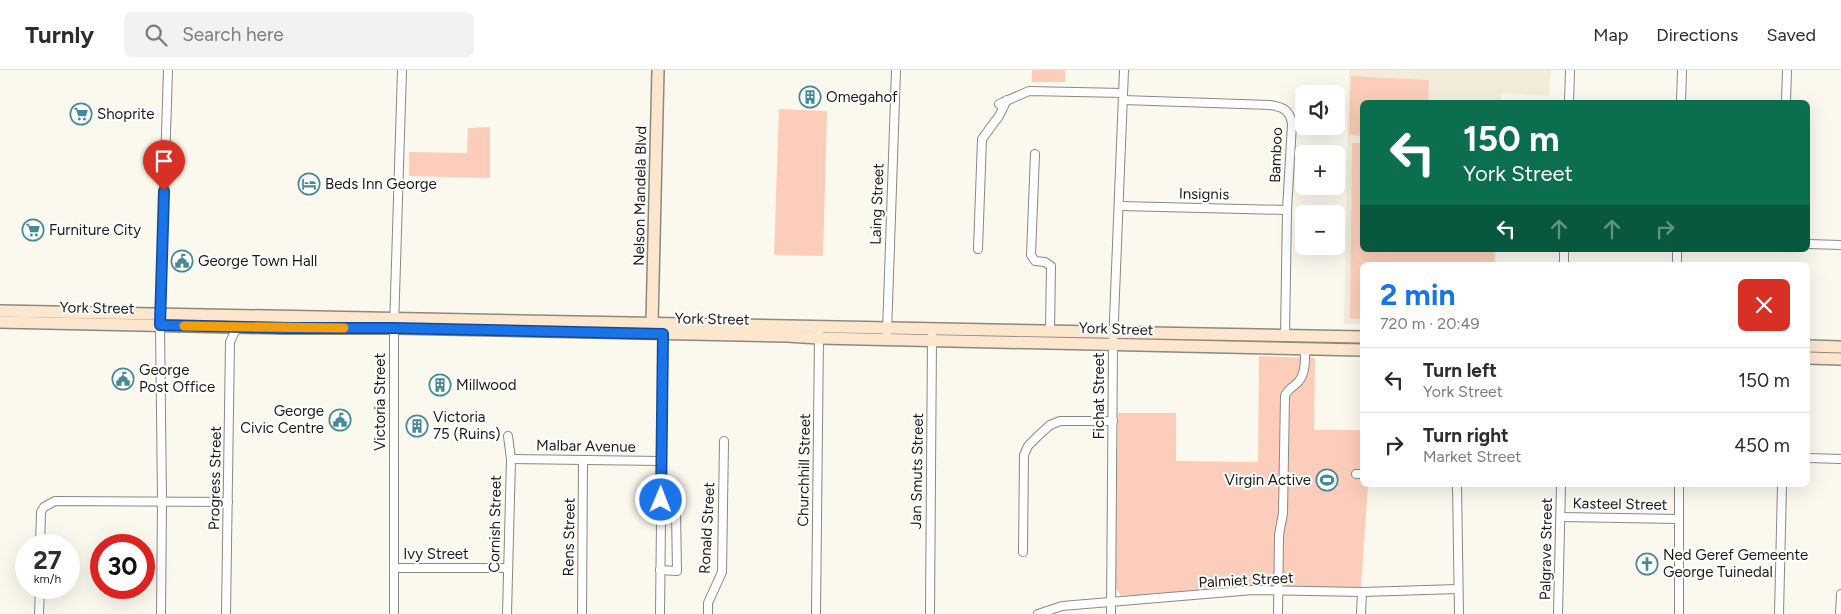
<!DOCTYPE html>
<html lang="en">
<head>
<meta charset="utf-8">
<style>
	body { margin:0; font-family:Figtree,sans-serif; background:#f2f2f3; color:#2b2b33; height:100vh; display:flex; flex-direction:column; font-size:19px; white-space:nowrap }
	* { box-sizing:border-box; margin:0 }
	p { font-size:16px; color:#7c7c81 }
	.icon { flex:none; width:28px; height:28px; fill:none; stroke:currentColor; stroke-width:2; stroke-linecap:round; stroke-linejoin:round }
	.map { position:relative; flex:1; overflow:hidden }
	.panel { position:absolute; left:1360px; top:192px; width:450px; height:225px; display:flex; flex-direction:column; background:#fff; border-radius:8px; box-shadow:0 5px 20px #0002 }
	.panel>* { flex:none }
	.banner { position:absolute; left:1360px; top:30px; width:450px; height:152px; border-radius:8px; box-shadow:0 5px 20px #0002; background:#0b6e4f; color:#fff; overflow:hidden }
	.controls { position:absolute; left:1295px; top:15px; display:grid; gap:10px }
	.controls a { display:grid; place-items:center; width:50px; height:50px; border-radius:8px; background:#fff; box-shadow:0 5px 20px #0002; font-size:25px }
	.speed { position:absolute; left:15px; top:464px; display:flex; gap:10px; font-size:25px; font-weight:700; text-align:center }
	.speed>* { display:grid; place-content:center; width:65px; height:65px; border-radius:50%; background:#fff; box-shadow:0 5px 20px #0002; line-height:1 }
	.speed small { font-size:12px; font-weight:400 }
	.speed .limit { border:8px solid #d22; background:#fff; color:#111 }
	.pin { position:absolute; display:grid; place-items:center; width:42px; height:42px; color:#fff; margin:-51px -21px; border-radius:50% 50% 50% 0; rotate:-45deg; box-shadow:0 0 5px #0007 }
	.pin .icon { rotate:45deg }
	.me { position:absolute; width:55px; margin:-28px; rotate:1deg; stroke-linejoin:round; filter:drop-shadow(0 0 4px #0008) }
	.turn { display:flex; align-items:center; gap:18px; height:105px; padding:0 20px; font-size:22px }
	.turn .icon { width:65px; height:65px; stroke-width:2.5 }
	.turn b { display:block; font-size:35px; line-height:42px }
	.lanes { display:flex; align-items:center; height:48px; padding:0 20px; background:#0003; justify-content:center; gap:25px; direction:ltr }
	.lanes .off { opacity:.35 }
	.round { display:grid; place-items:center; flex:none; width:52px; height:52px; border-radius:8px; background:#f2f2f3 }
	.overview { display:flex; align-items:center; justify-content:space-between; height:85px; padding:0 20px }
	h1 { font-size:30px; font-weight:700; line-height:38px; color:#1a73e8 }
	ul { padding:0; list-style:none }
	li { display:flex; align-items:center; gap:15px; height:65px; padding:0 20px; border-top:1px solid #e1e1e2 }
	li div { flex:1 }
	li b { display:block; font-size:19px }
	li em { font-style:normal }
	header { display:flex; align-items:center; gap:30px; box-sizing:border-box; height:70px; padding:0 25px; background:#fff; border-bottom:1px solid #e1e1e2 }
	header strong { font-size:24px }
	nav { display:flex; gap:28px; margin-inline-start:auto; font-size:18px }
	.search { width:350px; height:45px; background:#f2f2f3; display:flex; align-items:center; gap:12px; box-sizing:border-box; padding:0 18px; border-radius:8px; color:#7c7c81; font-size:19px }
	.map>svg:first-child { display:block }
	.built { fill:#f2eddb }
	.green { fill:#fccdba }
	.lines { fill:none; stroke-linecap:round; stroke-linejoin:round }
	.street-casing { stroke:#8c8980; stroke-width:10 }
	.secondary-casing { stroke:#8c8980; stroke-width:14 }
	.street { stroke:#fff; stroke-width:8 }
	.secondary { stroke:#fce6ce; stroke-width:11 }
	.route-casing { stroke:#114b97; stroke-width:12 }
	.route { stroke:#1a73e8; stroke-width:9 }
	.slow { stroke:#f59e0b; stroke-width:9 }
	.labels { text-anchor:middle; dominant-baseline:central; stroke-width:4; stroke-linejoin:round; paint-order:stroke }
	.poi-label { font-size:15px; fill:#1c1b17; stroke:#fff; text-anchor:start }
	.street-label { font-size:15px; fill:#1c1b17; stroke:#fff }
</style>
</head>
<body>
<header>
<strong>Turnly</strong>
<div class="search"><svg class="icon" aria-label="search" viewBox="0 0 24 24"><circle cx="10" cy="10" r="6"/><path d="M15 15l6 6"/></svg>Search here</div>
<nav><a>Map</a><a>Directions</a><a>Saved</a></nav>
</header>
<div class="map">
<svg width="1841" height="544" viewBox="0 0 1841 544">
	<rect width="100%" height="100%" fill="#fbf8ee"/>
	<path class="built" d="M 1349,0 L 1551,0 L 1549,26 L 1501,23 L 1500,32 L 1362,32 L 1362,180 L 1496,180 L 1496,195 L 1362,195 L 1362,254 L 1344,254 Z"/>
	<g class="green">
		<rect x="1032" y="0" width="33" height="12"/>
		<path d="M 1351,6 L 1429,10 L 1428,32 L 1362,32 L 1362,66 L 1349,65 Z"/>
		<path d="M 779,39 L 827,41 L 823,186 L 774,185 Z"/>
		<path d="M 490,57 L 490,108 L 409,106 L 409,82 L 467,83 L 468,58 Z"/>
		<path d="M 1352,73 L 1362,73 L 1362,180 L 1494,180 L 1494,195 L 1362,195 L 1362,249 L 1350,249 Z"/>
		<path d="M 1259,286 L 1315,288 L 1314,360 L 1362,360 L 1362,415 L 1368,415 L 1361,517 L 1253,517 L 1121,526 L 1115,517 L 1118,343 L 1176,343 L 1176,391 L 1258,392 Z"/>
	</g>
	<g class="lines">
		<g class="street-casing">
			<g id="street">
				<path d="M 1123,30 L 1270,35 C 1283,37 1290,40 1292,54 L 1287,140 L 1285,266"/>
				<path d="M 1569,32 L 1570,0"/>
				<path d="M 1681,32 L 1682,0"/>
				<path d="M 1786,32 L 1787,0"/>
				<path d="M 999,34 L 1029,21 L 1123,23"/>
				<path d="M 1035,84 L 1031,185 L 1035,191 L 1045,192 L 1051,196 L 1050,261"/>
				<path d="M 1120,136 L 1287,140"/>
				<path d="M 1808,174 L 1841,175"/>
				<path d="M 978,179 L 982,69 L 999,46 L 1007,30"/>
				<path d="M 1564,195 L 1564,180"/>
				<path d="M 1677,195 L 1677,180"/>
				<path d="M 887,263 L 896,0"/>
				<path d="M 1808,388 L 1841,389"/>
				<path d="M 511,389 L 661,391"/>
				<path d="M 1356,404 L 1362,404"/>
				<path d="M 1457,415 L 1459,544"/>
				<path d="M 1679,415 L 1679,544"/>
				<path d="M 1561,447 L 1679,449"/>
				<path d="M 40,475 L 41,442 L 44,437 L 55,431 L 228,432"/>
				<path d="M 1023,482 L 1024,385 L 1028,376 L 1039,365 L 1050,355 L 1060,351 L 1113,351"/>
				<path d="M 394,498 L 508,498"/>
				<path d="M 660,500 L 677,501 L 676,442 L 661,441"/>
				<path d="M 39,544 L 40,518"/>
				<path d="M 161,544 L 162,431 L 160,255 L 168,0"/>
				<path d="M 226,544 L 230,272 L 237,257"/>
				<path d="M 394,544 L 394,258 L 402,0"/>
				<path d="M 507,544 L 511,389 L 508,366"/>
				<path d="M 582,544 L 583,390"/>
				<path d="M 660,544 L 663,264"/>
				<path d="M 708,544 L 708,533 L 722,502 L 724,371"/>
				<path d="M 816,544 L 819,264"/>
				<path d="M 930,544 L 932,266"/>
				<path d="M 1038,544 L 1062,536 L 1253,520 L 1362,522 L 1458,519"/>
				<path d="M 1111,544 L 1113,274 L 1124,0"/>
				<path d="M 1278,544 L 1279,465 L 1283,443 L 1285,326 C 1288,318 1294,317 1299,311 C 1306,302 1305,289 1305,278"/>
				<path d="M 1361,544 L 1362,522"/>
				<path d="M 1558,544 L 1561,415"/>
				<path d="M 1779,544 L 1782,415"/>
				<path d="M 1840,544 L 1841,524"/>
			</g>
		</g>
		<g class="secondary-casing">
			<g id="secondary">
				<path d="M 0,241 L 1362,267"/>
				<path d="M 0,252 L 284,258 L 394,258 L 787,266 L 819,268 L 1362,280"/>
				<path d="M 652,253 L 658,0"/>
				<path d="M 1808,276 L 1841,277"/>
				<path d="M 1808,288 L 1841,289"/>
			</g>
		</g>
		<use href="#street" class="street"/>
		<use href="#secondary" class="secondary"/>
	</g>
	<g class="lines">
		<g class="route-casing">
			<path id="route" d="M 164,121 L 160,255 L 284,258 L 394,258 L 663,264 L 661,430"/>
		</g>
		<use href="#route" class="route"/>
		<path class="slow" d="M 184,256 L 344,258"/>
	</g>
	<defs>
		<g id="building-ring" transform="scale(1.125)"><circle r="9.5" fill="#fff" stroke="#468999" stroke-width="1.5"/><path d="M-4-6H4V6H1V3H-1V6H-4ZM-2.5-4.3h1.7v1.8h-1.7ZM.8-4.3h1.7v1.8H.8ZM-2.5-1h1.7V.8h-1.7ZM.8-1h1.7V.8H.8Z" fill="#468999"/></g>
		<g id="supermarket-ring" transform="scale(1.125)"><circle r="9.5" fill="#fff" stroke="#468999" stroke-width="1.5"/><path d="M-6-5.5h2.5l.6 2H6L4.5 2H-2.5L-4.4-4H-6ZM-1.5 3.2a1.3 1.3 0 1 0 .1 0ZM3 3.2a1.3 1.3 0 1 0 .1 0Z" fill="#468999"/></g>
		<g id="hotel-ring" transform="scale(1.125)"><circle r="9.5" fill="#fff" stroke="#468999" stroke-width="1.5"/><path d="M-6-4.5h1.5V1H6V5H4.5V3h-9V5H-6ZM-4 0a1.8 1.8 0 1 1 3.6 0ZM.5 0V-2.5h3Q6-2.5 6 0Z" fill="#468999"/></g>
		<g id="civic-ring" transform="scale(1.125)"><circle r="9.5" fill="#fff" stroke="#468999" stroke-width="1.5"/><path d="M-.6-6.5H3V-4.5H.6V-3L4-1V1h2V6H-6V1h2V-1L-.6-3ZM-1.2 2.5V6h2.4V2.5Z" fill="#468999"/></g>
		<g id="stadium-ring" transform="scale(1.125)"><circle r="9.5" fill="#fff" stroke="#468999" stroke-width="1.5"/><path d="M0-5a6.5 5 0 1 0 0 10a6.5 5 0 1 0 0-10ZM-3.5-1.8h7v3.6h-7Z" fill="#468999"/></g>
		<g id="church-ring" transform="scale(1.125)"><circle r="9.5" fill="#fff" stroke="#468999" stroke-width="1.5"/><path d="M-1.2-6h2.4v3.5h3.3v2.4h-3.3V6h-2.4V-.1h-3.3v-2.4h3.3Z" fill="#468999"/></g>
	</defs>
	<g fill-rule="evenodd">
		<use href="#building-ring" x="810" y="27"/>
		<use href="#supermarket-ring" x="81" y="44"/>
		<use href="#hotel-ring" x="309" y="114"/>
		<use href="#supermarket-ring" x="33" y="160"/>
		<use href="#civic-ring" x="182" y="191"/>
		<use href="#civic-ring" x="123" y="309"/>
		<use href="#building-ring" x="440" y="315"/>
		<use href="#civic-ring" x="340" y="350"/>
		<use href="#building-ring" x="417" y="356"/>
		<use href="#stadium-ring" x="1327" y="410"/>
		<use href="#church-ring" x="1647" y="494"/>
	</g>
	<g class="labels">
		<g class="poi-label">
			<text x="826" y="27">Omegahof</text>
			<text x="97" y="44">Shoprite</text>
			<text x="325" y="114">Beds Inn George</text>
			<text x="49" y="160">Furniture City</text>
			<text x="198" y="191">George Town Hall</text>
			<text x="139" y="300">George<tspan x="139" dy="17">Post Office</tspan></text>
			<text x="456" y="315">Millwood</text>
			<text x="324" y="341" text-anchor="end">George<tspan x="324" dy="17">Civic Centre</tspan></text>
			<text x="433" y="347">Victoria<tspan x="433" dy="17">75 (Ruins)</tspan></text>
			<text x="1311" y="410" text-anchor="end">Virgin Active</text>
			<text x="1663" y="485">Ned Geref Gemeente<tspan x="1663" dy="17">George Tuinedal</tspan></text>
		</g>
		<g class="street-label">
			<text transform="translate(1276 85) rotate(-88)">Bamboo</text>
			<text transform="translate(1204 124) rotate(1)">Insignis</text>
			<text transform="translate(640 126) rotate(-89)">Nelson Mandela Blvd</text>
			<text transform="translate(877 134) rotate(-88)">Laing Street</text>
			<text transform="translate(97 238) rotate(1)">York Street</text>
			<text transform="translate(712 249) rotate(1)">York Street</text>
			<text transform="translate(1116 259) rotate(2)">York Street</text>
			<text transform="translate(1099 326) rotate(-90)">Fichat Street</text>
			<text transform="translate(380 332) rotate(-90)">Victoria Street</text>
			<text transform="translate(586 376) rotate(1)">Malbar Avenue</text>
			<text transform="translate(804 400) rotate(-89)">Churchhill Street</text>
			<text transform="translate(917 401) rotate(-89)">Jan Smuts Street</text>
			<text transform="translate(215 408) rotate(-89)">Progress Street</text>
			<text transform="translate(1620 434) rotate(1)">Kasteel Street</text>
			<text transform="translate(495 454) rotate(-89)">Cornish Street</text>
			<text transform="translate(707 458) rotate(-87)">Ronald Street</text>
			<text transform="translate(569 467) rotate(-89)">Rens Street</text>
			<text transform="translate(1546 479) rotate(-89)">Palgrave Street</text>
			<text x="436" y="484">Ivy Street</text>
			<text transform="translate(1246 510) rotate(-3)">Palmiet Street</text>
		</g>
	</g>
</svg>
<div class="controls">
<a><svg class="icon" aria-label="sound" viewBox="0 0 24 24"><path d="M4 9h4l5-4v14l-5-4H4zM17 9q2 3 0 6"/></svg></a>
<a>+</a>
<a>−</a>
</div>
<div class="speed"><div>27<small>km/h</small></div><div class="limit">30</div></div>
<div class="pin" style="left:164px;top:121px;background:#d93025"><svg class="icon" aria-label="arrive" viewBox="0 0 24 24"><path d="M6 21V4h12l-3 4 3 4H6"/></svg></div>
<svg class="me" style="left:661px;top:430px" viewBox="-20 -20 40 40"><circle r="17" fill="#1a73e8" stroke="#fff" stroke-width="3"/><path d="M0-11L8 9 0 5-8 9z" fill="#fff"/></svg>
<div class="banner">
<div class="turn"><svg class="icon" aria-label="left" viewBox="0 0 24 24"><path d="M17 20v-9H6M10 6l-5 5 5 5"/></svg><div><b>150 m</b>York Street</div></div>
<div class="lanes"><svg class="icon" aria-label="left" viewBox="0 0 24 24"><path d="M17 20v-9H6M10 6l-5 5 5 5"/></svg><svg class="icon off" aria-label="ahead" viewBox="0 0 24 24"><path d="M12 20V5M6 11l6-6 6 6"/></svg><svg class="icon off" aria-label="ahead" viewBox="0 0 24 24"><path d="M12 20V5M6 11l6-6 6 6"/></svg><svg class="icon off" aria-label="right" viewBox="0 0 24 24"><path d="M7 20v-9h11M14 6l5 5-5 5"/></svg></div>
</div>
<section class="panel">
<div class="overview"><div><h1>2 min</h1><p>720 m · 20:49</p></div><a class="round" style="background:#d93025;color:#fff"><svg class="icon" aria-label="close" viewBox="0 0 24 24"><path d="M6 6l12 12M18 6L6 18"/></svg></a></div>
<ul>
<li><svg class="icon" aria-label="left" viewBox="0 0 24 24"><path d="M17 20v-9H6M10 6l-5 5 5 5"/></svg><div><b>Turn left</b><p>York Street</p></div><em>150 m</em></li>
<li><svg class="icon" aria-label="right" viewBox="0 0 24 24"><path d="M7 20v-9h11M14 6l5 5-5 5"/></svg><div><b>Turn right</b><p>Market Street</p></div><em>450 m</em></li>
</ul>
</section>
</div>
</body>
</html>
